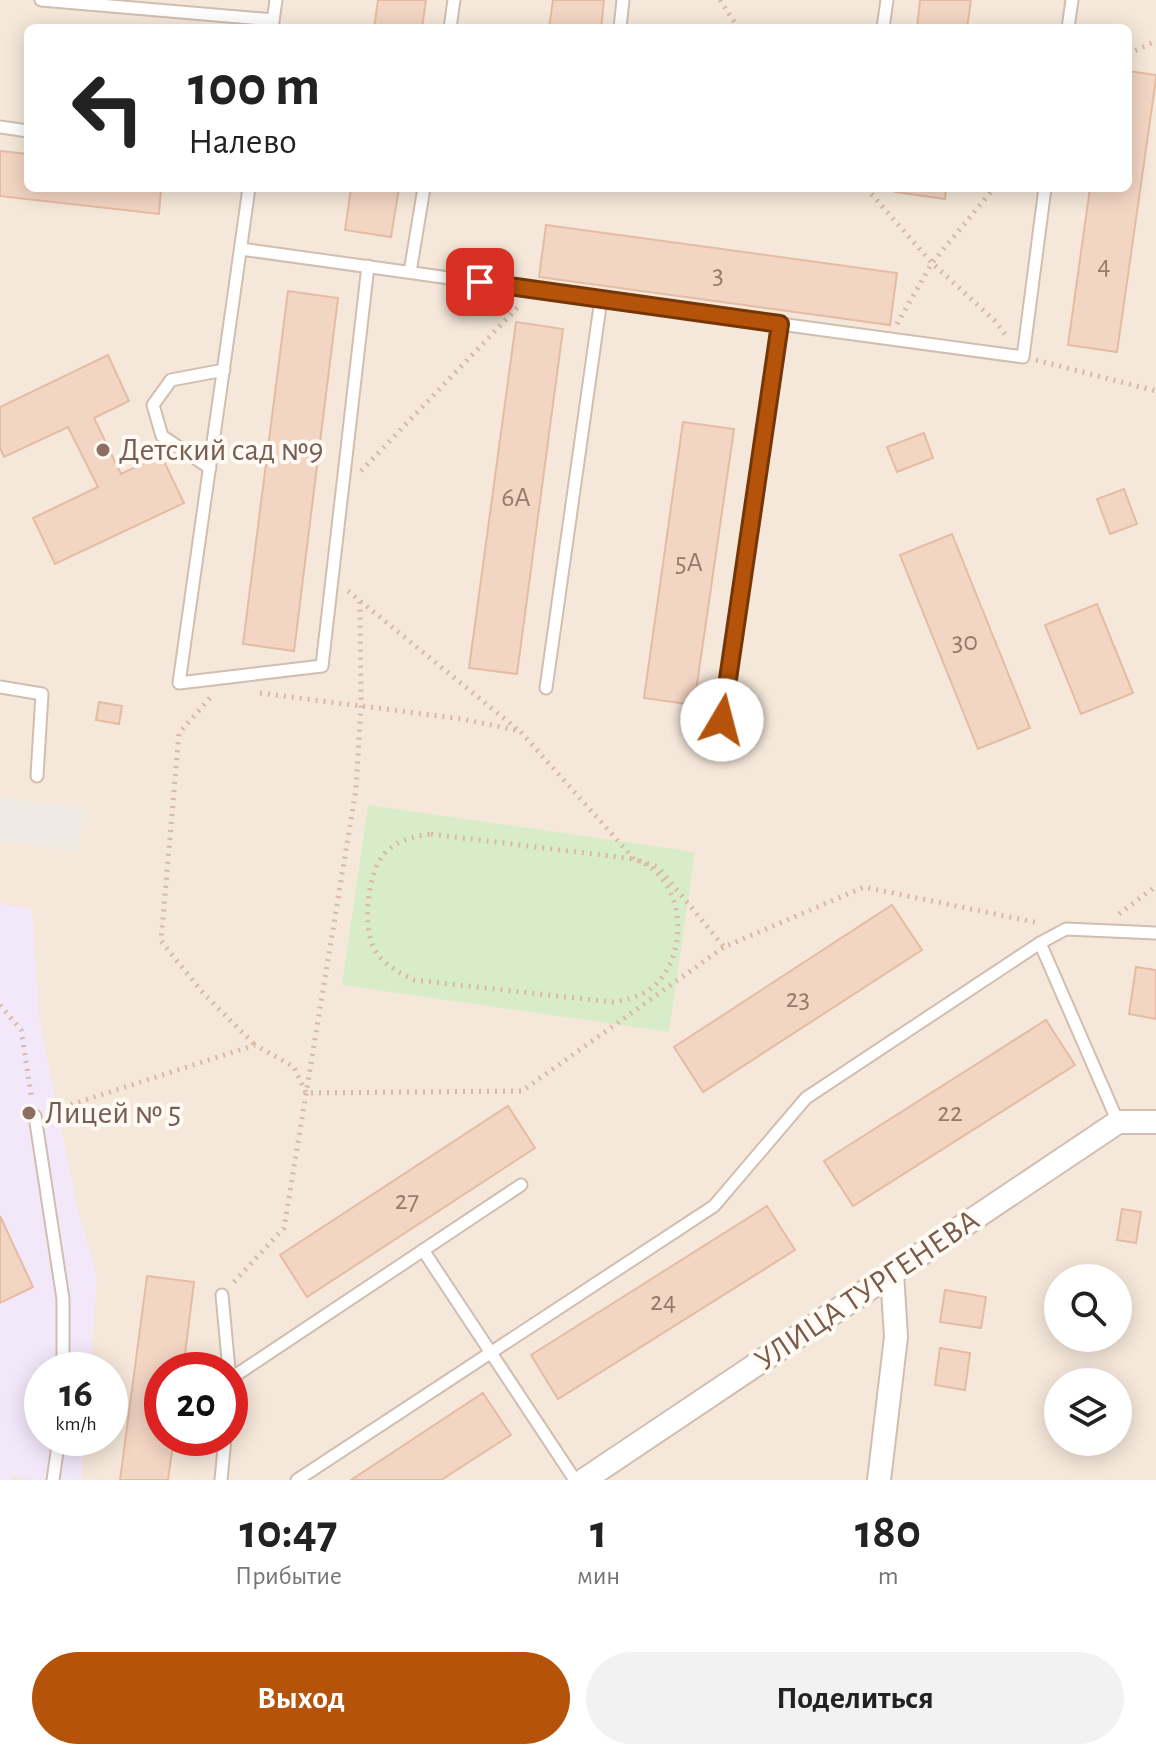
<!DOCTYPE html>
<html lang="ru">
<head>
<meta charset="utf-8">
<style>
	body { margin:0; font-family:"Alegreya Sans",sans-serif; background:#f2f2f2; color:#222; height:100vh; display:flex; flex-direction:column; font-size:30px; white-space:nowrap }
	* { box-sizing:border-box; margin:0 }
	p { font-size:26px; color:#767676 }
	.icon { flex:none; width:44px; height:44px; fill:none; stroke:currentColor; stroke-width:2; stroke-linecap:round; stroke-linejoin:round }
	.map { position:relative; height:1480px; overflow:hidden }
	.side { display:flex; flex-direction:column; background:#fff; flex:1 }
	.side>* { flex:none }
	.top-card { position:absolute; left:24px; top:24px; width:1108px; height:168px; border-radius:12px; box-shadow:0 4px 20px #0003; background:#fff; color:#222; overflow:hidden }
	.tools { position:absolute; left:1044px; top:1264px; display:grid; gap:16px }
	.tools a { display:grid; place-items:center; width:88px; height:88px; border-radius:50%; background:#fff; box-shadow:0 4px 20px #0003; font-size:40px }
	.speed { position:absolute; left:24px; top:1352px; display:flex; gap:16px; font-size:40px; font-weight:700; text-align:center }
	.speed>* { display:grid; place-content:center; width:104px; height:104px; border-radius:50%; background:#fff; box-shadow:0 4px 20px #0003; line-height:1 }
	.speed small { font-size:20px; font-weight:400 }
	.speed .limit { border:12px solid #d22; background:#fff; color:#111 }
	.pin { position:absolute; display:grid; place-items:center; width:68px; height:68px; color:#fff; margin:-34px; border-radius:16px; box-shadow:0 4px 12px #0006 }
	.me { position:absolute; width:88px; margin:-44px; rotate:8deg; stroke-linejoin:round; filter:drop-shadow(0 0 6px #0008) }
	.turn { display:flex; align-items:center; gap:28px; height:168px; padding:0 32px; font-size:36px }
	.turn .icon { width:104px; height:104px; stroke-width:2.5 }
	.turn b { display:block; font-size:56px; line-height:68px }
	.eta { display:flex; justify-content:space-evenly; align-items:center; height:136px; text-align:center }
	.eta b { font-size:48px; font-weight:700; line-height:56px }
	.primary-button { display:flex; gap:16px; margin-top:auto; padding:16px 32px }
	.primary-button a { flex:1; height:92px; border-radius:48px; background:#b45309; color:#fff; font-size:32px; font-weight:700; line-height:92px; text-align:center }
	.primary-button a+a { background:#f2f2f2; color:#222 }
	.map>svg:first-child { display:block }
	.residential { fill:#f5e8da; fill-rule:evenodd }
	.industrial { fill:#efe9e4 }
	.education { fill:#f3e8fa }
	.green { fill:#d8ecc9 }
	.building { fill:#f3d5c3; stroke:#e6bba3; stroke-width:2 }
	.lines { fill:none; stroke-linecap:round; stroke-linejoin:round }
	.lane-casing { stroke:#d1beb0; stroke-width:15 }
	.street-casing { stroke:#d1beb0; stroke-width:26 }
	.path { stroke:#d9b8a5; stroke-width:5; stroke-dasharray:2 6; stroke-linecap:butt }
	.lane { stroke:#fff; stroke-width:11 }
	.street { stroke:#fff; stroke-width:22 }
	.route-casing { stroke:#753606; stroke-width:20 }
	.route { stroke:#b45309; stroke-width:14 }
	.education-dot { fill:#8d6e63; stroke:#fffaf3; stroke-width:3 }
	.labels { text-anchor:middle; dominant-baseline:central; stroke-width:8; stroke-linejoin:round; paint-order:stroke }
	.number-label { font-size:28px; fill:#987a6a }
	.education-label { font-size:32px; fill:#785e54; stroke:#fffaf3; text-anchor:start }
	.street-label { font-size:32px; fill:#7a5c4d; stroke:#fffaf3 }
</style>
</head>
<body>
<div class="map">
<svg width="1156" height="1480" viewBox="0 0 1156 1480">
	<rect width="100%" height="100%" fill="#fdf6ec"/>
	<path class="residential" d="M 0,0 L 1156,0 L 1156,1480 L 0,1480 ZM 28,28 L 1128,28 L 1128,188 L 28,188 ZM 1058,1278 L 1118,1278 L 1118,1338 L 1058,1338 ZM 42,1370 L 110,1370 L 110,1438 L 42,1438 ZM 162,1370 L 230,1370 L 230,1438 L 162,1438 ZM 1058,1382 L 1118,1382 L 1118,1442 L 1058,1442 Z"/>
	<path class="industrial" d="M 0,797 L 84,809 L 78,851 L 0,840 Z"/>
	<path class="education" d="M 0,904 L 32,909 L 39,1018 L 77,1207 L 97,1277 L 90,1370 L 42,1370 L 42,1438 L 85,1438 L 81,1480 L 33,1480 L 12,1475 L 11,1480 L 0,1480 Z"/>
	<path class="green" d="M 368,805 L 695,852 L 669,1032 L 342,985 Z"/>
	<g class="building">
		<path d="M 378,0 L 426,0 L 422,28 L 374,28 Z"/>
		<path d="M 553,0 L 604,0 L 601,28 L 549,28 Z"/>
		<path d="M 920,0 L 971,0 L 967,28 L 917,28 Z"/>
		<path d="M 1128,71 L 1156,75 L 1156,79 L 1117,352 L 1068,345 L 1090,188 L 1128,188 Z"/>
		<path d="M 0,151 L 28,154 L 28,188 L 161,188 L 159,214 L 0,196 Z"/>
		<path d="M 351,188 L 399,188 L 391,237 L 345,230 Z"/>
		<path d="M 896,188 L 946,188 L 945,199 L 895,192 Z"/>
		<path d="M 546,225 L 897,273 L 890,325 L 539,277 Z"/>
		<path d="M 288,291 L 338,298 L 294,651 L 243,644 Z"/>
		<path d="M 516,322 L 563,329 L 517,674 L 469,668 Z"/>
		<path d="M 108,355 L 129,401 L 94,418 L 121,474 L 161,455 L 184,503 L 55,564 L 33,518 L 98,487 L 68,427 L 4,457 L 0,448 L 0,407 Z"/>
		<path d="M 683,422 L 734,429 L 694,705 L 644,698 Z"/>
		<path d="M 924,433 L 933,458 L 897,472 L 887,447 Z"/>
		<path d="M 1124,489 L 1137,524 L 1110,534 L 1097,499 Z"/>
		<path d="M 952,534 L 1030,728 L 978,749 L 900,555 Z"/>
		<path d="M 1097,604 L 1133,693 L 1081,714 L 1045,625 Z"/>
		<path d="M 99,702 L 122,706 L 119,724 L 96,720 Z"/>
		<path d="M 892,905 L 922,950 L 703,1092 L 674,1047 Z"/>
		<path d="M 1136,967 L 1156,970 L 1156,1019 L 1129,1014 Z"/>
		<path d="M 1046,1020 L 1075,1065 L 853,1206 L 824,1161 Z"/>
		<path d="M 508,1106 L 535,1148 L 307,1297 L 280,1255 Z"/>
		<path d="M 767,1206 L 795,1250 L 558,1399 L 531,1355 Z"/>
		<path d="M 1122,1209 L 1141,1212 L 1136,1243 L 1117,1240 Z"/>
		<path d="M 0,1216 L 33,1287 L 0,1303 Z"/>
		<path d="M 147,1276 L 194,1282 L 183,1370 L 162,1370 L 162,1438 L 174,1438 L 168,1480 L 120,1480 Z"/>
		<path d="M 945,1290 L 986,1297 L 981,1328 L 940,1322 Z"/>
		<path d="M 940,1348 L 970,1353 L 965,1390 L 935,1385 Z"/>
		<path d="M 483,1393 L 511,1435 L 441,1480 L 351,1480 Z"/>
	</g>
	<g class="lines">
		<g class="lane-casing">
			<g id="lane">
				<path d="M 41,0 L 273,20"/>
				<path d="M 272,28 L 276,0"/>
				<path d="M 450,28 L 454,0"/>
				<path d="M 620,28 L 623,0"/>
				<path d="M 883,28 L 887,0"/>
				<path d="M 1068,28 L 1072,0"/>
				<path d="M 0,127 L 28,131"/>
				<path d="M 249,188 L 179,683 L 322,666 L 368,266"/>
				<path d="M 241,249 L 780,324 L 722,720"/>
				<path d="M 410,272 L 424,188"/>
				<path d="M 780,324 L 1023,357 L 1045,188"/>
				<path d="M 210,468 L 162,436 L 153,405 L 171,380 L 224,370"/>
				<path d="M 0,687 L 42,694 L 37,776"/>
				<path d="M 546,688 L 601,299"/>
				<path d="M 1040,943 L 1066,929 L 1156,933"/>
				<path d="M 35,1116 L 63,1299 L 63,1370"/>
				<path d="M 423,1250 L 575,1480"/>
				<path d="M 222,1295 L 229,1370"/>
				<path d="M 230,1383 L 230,1379 L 521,1185"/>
				<path d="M 53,1480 L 59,1438"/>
				<path d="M 221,1480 L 225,1438"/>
				<path d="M 297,1480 L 714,1206 L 806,1098 L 1040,943 L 1118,1122"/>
			</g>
		</g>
		<g class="street-casing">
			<g id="street">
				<path d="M 584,1480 L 1118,1122 L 1156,1122"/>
				<path d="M 879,1480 L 896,1337 L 892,1273"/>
			</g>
		</g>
		<g class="path">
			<path d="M 720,0 L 738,28"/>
			<path d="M 1128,54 L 1156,41"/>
			<path d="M 866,188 L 932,263 L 994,320 L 1008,338"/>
			<path d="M 897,324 L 932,263 L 994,188"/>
			<path d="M 1036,360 L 1156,391"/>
			<path d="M 361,471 L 520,305"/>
			<path d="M 348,591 L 517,729"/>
			<path d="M 260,693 L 462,719 L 520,731 L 634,859 L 658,867 L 724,947 L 864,887 L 1039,923"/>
			<path d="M 210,698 L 179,733 L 161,941 L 203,993 L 255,1045"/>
			<path d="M 431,834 L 634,859 C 640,862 646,864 651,868 C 685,893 686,952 658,982 C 646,995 629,1000 612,1002 L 414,980 C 397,972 379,962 372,944 C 363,921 368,871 385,853 C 397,840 415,836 431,834 Z"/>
			<path d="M 1119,914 L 1156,886"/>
			<path d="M 0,1005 L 21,1030 L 32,1100"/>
			<path d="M 48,1112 L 255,1045 L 294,1067 L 306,1093 L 522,1091 L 724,947"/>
			<path d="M 234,1282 L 284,1228 L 356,789 L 361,706 L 360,601"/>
		</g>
		<use href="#lane" class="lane"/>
		<use href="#street" class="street"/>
	</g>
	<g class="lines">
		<g class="route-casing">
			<path id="route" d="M 480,282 L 780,324 L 722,720"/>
		</g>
		<use href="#route" class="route"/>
	</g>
	<g class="education-dot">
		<circle cx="103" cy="450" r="8"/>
		<circle cx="29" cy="1113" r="8"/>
	</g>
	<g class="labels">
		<g class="number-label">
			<text x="1104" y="266">4</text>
			<text x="718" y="275">3</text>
			<text x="516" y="498">6А</text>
			<text x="689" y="563">5А</text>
			<text x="965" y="642">30</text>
			<text x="798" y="999">23</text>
			<text x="950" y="1113">22</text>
			<text x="407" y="1201">27</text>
			<text x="663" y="1302">24</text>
		</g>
		<g class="education-label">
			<text x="119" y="450">Детский сад №9</text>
			<text x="45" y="1113">Лицей № 5</text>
		</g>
		<g class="street-label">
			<text transform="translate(867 1290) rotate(-34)">УЛИЦА ТУРГЕНЕВА</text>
		</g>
	</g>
</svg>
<div class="tools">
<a><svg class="icon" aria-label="search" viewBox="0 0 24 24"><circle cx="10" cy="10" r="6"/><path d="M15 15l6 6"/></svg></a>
<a><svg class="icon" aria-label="layers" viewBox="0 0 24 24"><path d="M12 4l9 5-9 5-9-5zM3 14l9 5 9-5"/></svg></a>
</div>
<div class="speed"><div>16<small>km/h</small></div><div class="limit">20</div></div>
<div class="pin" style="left:480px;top:282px;background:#d93025"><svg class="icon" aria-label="arrive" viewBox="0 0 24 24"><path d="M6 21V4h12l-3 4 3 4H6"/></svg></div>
<svg class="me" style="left:722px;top:720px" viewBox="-20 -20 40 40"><circle r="19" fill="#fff"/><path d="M0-13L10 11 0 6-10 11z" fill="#b45309"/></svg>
<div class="top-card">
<div class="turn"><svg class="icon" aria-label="left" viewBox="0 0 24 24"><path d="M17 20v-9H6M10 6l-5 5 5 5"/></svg><div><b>100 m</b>Налево</div></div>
</div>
</div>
<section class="side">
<div class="eta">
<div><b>10:47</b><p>Прибытие</p></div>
<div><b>1</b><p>мин</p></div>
<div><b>180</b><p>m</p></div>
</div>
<div class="primary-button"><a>Выход</a><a>Поделиться</a></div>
</section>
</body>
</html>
